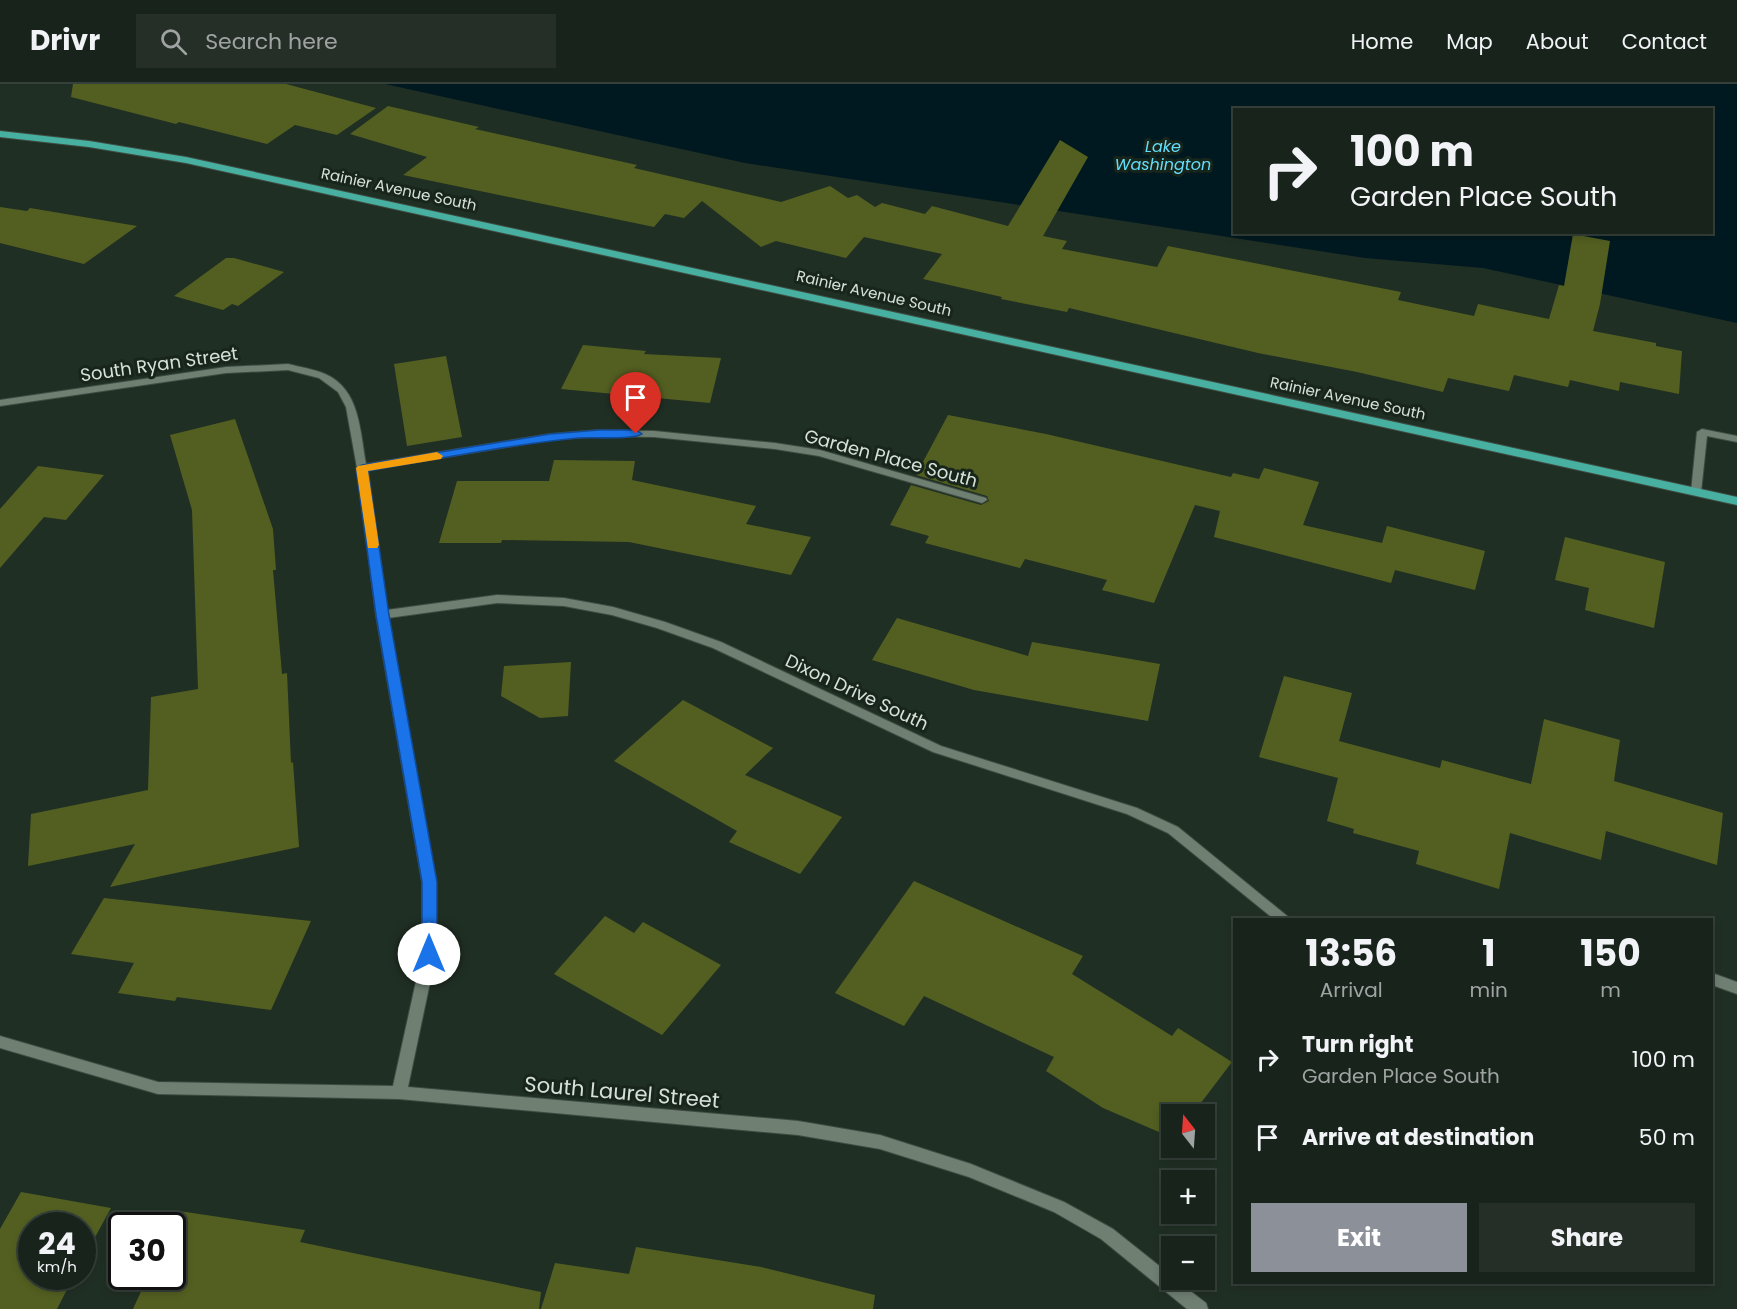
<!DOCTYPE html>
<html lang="en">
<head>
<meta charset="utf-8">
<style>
	body { margin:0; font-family:Poppins,sans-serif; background:#252f28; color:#f1f3f6; height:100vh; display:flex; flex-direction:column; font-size:22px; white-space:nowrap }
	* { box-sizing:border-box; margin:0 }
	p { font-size:20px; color:#9fa4a3 }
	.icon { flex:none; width:33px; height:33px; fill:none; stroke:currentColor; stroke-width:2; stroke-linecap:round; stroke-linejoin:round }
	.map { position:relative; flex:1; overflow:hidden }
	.side { position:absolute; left:1233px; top:834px; width:480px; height:366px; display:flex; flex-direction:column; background:#18231b; border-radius:0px; box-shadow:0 3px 9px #0003,0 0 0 2px #36403a }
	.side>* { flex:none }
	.top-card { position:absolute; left:1233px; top:24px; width:480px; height:126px; border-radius:0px; box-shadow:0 3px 9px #0003,0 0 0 2px #36403a; background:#18231b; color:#f1f3f6; overflow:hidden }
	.needle { width:39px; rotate:343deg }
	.buttons { position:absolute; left:1161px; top:1020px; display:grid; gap:12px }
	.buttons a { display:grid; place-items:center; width:54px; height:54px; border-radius:0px; background:#18231b; box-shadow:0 3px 9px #0003,0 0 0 2px #36403a; font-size:30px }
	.speed { position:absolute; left:18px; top:1128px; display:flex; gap:12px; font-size:30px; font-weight:700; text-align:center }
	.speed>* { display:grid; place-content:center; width:78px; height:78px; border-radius:50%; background:#18231b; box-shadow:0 3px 9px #0003,0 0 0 2px #36403a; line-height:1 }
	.speed small { font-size:15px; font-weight:400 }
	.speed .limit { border:3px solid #111; border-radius:9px; background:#fff; color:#111 }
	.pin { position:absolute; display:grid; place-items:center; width:51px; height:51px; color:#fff; margin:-62px -26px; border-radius:50% 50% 50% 0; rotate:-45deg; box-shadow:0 0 6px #0007 }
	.pin .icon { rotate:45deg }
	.me { position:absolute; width:66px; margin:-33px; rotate:0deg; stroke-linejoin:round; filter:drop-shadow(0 0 4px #0008) }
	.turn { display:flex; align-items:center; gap:21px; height:126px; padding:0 18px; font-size:27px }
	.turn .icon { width:78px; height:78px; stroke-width:2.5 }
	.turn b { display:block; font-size:42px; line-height:51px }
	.eta { display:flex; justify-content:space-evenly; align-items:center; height:102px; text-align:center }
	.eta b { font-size:36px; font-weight:700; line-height:42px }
	.cta { display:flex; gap:12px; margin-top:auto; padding:12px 18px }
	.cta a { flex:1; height:69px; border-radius:0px; background:#8c9099; color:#fff; font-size:24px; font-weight:700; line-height:69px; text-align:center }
	.cta a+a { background:#252f28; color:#f1f3f6 }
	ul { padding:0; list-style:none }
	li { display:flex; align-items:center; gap:18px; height:78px; padding:0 18px }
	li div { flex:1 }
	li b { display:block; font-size:22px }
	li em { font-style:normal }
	header { display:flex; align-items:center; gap:36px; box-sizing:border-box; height:84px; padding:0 30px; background:#18231b; border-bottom:2px solid #36403a }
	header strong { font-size:28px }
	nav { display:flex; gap:33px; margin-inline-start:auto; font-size:21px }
	.search { width:420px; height:54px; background:#252f28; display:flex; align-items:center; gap:15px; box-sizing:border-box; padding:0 21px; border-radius:0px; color:#9fa4a3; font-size:22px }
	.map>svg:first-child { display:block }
	.water { fill:#001920; fill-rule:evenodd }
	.building { fill:#535f21 }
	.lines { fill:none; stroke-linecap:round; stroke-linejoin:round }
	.service-casing { stroke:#3f4c42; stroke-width:2 }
	.minor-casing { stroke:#3f4c42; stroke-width:2 }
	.primary-casing { stroke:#3f4c42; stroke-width:2 }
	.service { fill:#6f8073; fill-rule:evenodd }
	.minor { fill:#6f8073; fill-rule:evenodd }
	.primary { fill:#47b0a1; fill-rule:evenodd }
	.route { fill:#1a73e8; stroke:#114b97; stroke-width:1.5 }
	.slow { fill:#f59e0b }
	.labels { text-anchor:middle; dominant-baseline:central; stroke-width:6; stroke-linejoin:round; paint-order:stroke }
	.far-street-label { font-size:15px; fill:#d7e1d9; stroke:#17251a }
	.far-water-label { font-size:16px; font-style:italic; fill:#62defd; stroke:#17251a }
	.street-label { font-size:18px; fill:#d7e1d9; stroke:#17251a }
	.near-street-label { font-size:21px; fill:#d7e1d9; stroke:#17251a }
</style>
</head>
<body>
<header>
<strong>Drivr</strong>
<div class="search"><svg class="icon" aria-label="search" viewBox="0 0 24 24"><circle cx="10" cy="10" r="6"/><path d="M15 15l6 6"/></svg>Search here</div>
<nav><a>Home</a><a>Map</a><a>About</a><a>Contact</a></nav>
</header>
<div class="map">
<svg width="1737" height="1225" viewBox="0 0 1737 1225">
	<rect width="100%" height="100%" fill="#202f24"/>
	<path class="water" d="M 385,0 L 1737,0 L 1737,239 L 1483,184 L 1365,174 L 745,79 ZM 1234,26 L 1712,26 L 1712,148 L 1234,148 Z"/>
	<g class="building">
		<path d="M 73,0 L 286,0 L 376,24 L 337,51 L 295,41 L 267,60 L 179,38 L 176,40 L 71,13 Z"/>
		<path d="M 388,22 L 479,43 L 475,45 L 637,81 L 634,84 L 781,118 L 830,102 L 848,114 L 857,111 L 875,123 L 882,119 L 925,130 L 932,122 L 1008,142 L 1060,56 L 1088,73 L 1043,152 L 1067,157 L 1062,165 L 1157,183 L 1168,162 L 1401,208 L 1398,216 L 1474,232 L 1478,220 L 1549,235 L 1559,201 L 1564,202 L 1573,150 L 1610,157 L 1600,220 L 1593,247 L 1656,259 L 1656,262 L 1682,267 L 1679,310 L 1620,298 L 1619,307 L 1570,296 L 1568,303 L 1514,291 L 1509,307 L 1448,294 L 1443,308 L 1357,288 L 1258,269 L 1069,224 L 1067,228 L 1001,215 L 1002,213 L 923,195 L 942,170 L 864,153 L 846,174 L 776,157 L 761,163 L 702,117 L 684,134 L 665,130 L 654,143 L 403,91 L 427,73 L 350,50 Z"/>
		<path d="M 0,123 L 27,127 L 30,124 L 137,142 L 84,180 L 0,159 Z"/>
		<path d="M 226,174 L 234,174 L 284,188 L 238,222 L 232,220 L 223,226 L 174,212 Z"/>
		<path d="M 583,261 L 646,267 L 644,270 L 721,274 L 710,319 L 561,305 Z"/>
		<path d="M 446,272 L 462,353 L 407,362 L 394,280 Z"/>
		<path d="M 948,331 L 1046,350 L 1231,393 L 1233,389 L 1259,395 L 1264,384 L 1319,398 L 1303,441 L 1382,459 L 1387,442 L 1485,467 L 1475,506 L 1395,486 L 1391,499 L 1214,453 L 1220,427 L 1195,421 L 1154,519 L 1102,506 L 1107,496 L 1025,475 L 1020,484 L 925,459 L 929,452 L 890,441 L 911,401 L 981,421 L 989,417 L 987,412 L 916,391 Z"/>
		<path d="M 235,335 L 273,445 L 276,486 L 273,486 L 282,590 L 287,589 L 291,679 L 293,678 L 299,763 L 110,803 L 135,760 L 28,782 L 31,730 L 148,706 L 151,613 L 198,605 L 192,426 L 170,351 Z"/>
		<path d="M 554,376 L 635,377 L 632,396 L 756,422 L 746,440 L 811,453 L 791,491 L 629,458 L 502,456 L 501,459 L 439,459 L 457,397 L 549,397 Z"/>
		<path d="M 38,382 L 104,391 L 66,436 L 44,433 L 0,484 L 0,425 Z"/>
		<path d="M 1565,453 L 1665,478 L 1654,544 L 1585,526 L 1589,504 L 1555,496 Z"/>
		<path d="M 897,534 L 1028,572 L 1032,558 L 1160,580 L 1148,637 L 974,606 L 872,576 Z"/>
		<path d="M 571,578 L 568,632 L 540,634 L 501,612 L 504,582 Z"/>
		<path d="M 1284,592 L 1352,609 L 1339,657 L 1440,684 L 1442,676 L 1531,700 L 1544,635 L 1620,656 L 1614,697 L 1723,729 L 1717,781 L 1606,747 L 1601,776 L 1510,749 L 1499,805 L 1416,780 L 1419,767 L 1353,749 L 1354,745 L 1327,737 L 1338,694 L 1259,673 Z"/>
		<path d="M 683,616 L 773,664 L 745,691 L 842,733 L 800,790 L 729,758 L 737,747 L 614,677 Z"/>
		<path d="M 914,797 L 1083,872 L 1072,890 L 1172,952 L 1178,944 L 1232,978 L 1194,1028 L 1186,1023 L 1181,1030 L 1172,1030 L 1172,1044 L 1166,1051 L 1103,1024 L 1046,987 L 1054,973 L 924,912 L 904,942 L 835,909 Z"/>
		<path d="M 104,814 L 311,837 L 271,926 L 177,913 L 175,917 L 118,909 L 134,879 L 71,870 Z"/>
		<path d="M 605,832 L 634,849 L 643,838 L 721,881 L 662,951 L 554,890 Z"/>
		<path d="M 21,1108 L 111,1124 L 82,1177 L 82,1142 L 32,1142 L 32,1192 L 74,1192 L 57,1225 L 0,1225 L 0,1145 Z"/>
		<path d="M 179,1127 L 305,1146 L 300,1158 L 541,1208 L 539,1225 L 133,1225 L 148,1192 L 172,1192 L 172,1142 Z"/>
		<path d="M 636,1163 L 761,1183 L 875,1211 L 873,1225 L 541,1225 L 555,1179 L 629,1190 Z"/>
	</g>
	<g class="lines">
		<g class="service-casing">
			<path id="service" d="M 1702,345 L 1737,352 L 1737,358 L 1707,352 L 1701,408 L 1696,411 L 1691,408 L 1697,348 Z"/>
		</g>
		<g class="minor-casing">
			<g id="minor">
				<path d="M 288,280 C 300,283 314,285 325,290 C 360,305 360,347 366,380 L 550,350 L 599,346 L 654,347 L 775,359 L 820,366 L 986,414 L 987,416 L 982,419 L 819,372 L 775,365 L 654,353 L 599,352 L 550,356 L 368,386 L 387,526 L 497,511 L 564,514 L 613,523 L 665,538 L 721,558 L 941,662 L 1137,724 L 1178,743 L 1292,836 L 1275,836 L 1168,749 L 1127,730 L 933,668 L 713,564 L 657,544 L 612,531 L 564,522 L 497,519 L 388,534 L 436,798 L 436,870 L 408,1003 L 798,1037 L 880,1051 L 971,1080 L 1064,1118 L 1113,1145 L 1172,1192 L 1172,1196 L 1176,1196 L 1206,1219 L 1208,1225 L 1187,1225 L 1101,1155 L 1054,1128 L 969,1093 L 880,1065 L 798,1051 L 399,1015 L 158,1010 L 0,964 L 0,952 L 158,998 L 393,1002 L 422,870 L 422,798 L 376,531 L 357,384 L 346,323 L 338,308 L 319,294 L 288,286 L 226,289 L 0,322 L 0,316 L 226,283 Z"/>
				<path d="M 1712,889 L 1737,898 L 1737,910 L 1712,901 Z"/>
			</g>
		</g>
		<g class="primary-casing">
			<path id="primary" d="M 0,47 L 89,57 L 186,73 L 1737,413 L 1737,421 L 186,79 L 89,63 L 0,53 Z"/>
		</g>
		<use href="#service" class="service"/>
		<use href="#minor" class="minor"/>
		<use href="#primary" class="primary"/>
	</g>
	<path class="route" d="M 599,346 L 636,346 L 642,350 C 634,356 591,353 578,354 C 508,361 438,375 368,387 L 389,531 L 437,798 L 437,870 L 435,875 L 429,876 L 424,875 L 422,870 L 422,798 L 376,531 L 356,384 L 362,381 L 550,350 Z"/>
	<path class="slow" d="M 437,368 L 443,372 L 441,375 L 368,387 L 379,461 L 377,464 L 368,464 L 356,384 L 358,382 Z"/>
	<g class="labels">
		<g class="far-street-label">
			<text transform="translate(399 105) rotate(12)">Rainier Avenue South</text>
			<text transform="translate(874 209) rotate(13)">Rainier Avenue South</text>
			<text transform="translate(1348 314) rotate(12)">Rainier Avenue South</text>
		</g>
		<g class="far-water-label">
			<text x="1163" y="62">Lake<tspan x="1163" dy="18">Washington</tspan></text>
		</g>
		<g class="street-label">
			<text transform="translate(159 280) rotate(-8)">South Ryan Street</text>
			<text transform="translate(891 374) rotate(15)">Garden Place South</text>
			<text transform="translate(857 608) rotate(25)">Dixon Drive South</text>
		</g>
		<g class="near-street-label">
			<text transform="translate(622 1008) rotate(5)">South Laurel Street</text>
		</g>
	</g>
</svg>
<div class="buttons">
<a><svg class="needle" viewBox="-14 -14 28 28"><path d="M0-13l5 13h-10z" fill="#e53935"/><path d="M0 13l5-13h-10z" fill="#9fa4a3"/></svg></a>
<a>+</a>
<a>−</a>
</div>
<div class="speed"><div>24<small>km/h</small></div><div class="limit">30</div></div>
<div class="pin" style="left:636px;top:350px;background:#d93025"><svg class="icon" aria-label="arrive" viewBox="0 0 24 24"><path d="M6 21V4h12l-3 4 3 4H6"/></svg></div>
<svg class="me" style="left:429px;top:870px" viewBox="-20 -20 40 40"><circle r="19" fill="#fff"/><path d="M0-13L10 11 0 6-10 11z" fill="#1a73e8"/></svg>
<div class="top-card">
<div class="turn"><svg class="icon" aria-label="right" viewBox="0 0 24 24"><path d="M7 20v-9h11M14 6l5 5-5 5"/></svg><div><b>100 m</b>Garden Place South</div></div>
</div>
<section class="side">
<div class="eta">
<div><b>13:56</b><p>Arrival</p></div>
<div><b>1</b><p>min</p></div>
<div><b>150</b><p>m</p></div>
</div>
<ul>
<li><svg class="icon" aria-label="right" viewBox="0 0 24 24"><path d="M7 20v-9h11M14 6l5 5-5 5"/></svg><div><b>Turn right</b><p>Garden Place South</p></div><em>100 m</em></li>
<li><svg class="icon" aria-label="arrive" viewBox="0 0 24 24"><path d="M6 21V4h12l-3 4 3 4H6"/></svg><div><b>Arrive at destination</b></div><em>50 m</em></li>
</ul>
<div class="cta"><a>Exit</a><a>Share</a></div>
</section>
</div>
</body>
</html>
